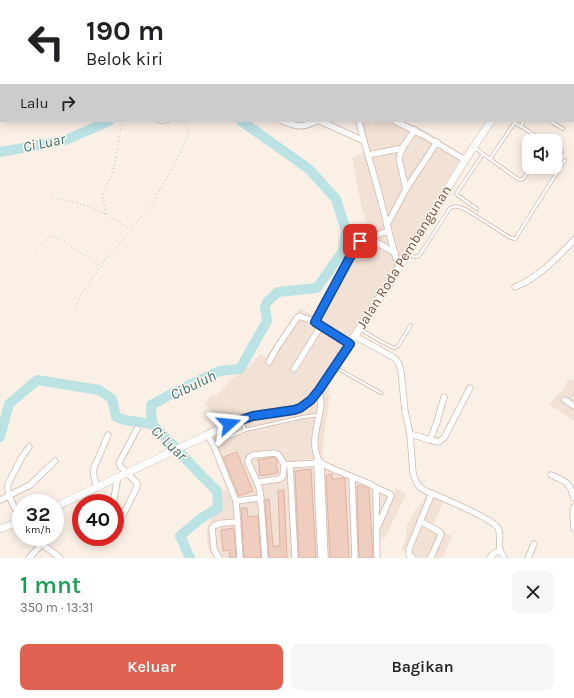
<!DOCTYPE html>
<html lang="id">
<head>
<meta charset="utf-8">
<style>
	body { margin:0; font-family:Karla,sans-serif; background:#f6f6f6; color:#202124; height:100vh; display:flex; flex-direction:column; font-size:15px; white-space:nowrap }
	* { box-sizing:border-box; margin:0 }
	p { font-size:13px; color:#757577 }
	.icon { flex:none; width:22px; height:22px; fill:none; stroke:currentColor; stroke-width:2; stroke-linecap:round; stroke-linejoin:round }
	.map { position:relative; height:558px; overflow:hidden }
	.drawer { display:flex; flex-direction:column; background:#fff; flex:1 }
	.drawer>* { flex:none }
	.top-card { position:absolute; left:0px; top:0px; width:574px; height:122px; box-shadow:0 2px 10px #0003; background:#fff; color:#202124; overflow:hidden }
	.fabs { position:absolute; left:522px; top:134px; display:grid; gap:8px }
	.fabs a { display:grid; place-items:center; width:40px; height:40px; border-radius:8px; background:#fff; box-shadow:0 2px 10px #0003; font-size:20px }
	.speed { position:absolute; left:12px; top:494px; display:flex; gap:8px; font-size:20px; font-weight:700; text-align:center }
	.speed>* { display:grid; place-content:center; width:52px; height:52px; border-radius:50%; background:#fff; box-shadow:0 2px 10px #0003; line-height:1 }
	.speed small { font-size:10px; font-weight:400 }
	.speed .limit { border:6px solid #d22; background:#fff; color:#111 }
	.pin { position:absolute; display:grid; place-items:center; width:34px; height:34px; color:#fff; margin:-17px; border-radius:8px; box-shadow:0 2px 6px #0006 }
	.me { position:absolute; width:44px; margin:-22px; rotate:72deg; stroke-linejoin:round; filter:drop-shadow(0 0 3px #0008) }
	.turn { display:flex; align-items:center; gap:14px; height:84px; padding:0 20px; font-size:18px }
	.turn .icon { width:52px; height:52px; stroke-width:2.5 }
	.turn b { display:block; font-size:28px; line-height:34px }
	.then { display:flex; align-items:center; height:38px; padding:0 20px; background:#0003; gap:8px; font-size:15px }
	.round { display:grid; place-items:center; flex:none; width:42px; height:42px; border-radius:8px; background:#f6f6f6 }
	.headline { display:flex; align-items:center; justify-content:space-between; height:68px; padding:0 20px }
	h1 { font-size:24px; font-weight:600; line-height:30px; color:#1e9e55 }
	.cta { display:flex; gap:8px; margin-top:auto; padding:8px 20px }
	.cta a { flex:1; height:46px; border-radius:8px; background:#de6152; color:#fff; font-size:16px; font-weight:600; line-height:46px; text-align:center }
	.cta a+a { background:#f6f6f6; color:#202124 }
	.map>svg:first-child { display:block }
	.residential { fill:#f2e1d5 }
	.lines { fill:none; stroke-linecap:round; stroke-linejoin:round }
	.river { stroke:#bce3e4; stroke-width:10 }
	.building { fill:#efcdbf; stroke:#e1b1a1 }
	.service-casing { stroke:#ceb9b0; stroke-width:4 }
	.minor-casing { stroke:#ceb9b0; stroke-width:7 }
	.tertiary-casing { stroke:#ceb9b0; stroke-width:8 }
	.path { stroke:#d4b0a2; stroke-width:1; stroke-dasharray:1 3; stroke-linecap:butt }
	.service { stroke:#fff; stroke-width:2.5 }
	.minor { stroke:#fff; stroke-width:5.5 }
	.tertiary { stroke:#fff; stroke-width:7 }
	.route-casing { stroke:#114b97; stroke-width:10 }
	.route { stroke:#1a73e8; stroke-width:7 }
	.labels { text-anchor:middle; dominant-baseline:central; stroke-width:3; stroke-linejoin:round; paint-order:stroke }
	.street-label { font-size:14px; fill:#73554c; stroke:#fef5ec }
	.water-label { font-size:15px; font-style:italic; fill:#417578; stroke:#fef5ec }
</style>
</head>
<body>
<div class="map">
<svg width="574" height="558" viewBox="0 0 574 558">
	<rect width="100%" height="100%" fill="#fbf0e6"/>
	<g class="residential">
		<path d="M 358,121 L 367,121 L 372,124 L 374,121 L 404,121 L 431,134 L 450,147 L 462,157 L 396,265 L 323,380 L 329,384 L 328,385 L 330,389 L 327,393 L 330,395 L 324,435 L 322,461 L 350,472 L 394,493 L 396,488 L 406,494 L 385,538 L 379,536 L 379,558 L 216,558 L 211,553 L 208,548 L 207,540 L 207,528 L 219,502 L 221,491 L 228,489 L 210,444 L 203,431 L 224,419 L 205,405 L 212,394 L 216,396 L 227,384 L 230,379 L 240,374 L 249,367 L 260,354 L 266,357 L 300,308 L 312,315 L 346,260 L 347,248 L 348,240 L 353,229 L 357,224 L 366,222 L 364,213 L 362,210 L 352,157 L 368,151 Z"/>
		<path d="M 569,379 L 574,380 L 574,421 L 570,418 L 569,418 L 564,414 L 549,405 L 563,389 Z"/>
		<path d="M 426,494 L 444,501 L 432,527 L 452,536 L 442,558 L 423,558 L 401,550 L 406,539 L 407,525 L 414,512 L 423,501 Z"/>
	</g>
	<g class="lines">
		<g class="river">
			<path d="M 194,0 L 194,1"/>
			<path d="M 0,24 L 1,25"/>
			<path d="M 0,152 L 66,140 L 109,121"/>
			<path d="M 152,424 L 151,405 L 175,392 L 219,371 L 240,369 L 267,321 L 265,307 L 267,302 L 278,292 L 317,288 L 343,251 L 346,231 L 336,199 L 309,169 L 241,121"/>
			<path d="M 0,437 L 9,404 L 37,380 L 99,390 L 112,399 L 116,417 L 125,420 L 152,424 L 173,445 L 198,472 L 217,491 L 218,508 L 200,519 L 180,536 L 190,558"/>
		</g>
	</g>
	<g class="building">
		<path d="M 237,452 L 253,491 L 239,496 L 223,457 Z"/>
		<path d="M 274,457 L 277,459 L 277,463 L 276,464 L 278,473 L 260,476 L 259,469 L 260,469 L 258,460 Z"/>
		<path d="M 311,469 L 316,558 L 299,558 L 295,471 Z"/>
		<path d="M 332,474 L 332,479 L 344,478 L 345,479 L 349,558 L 330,558 L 326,475 Z"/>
		<path d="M 357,486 L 363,486 L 369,489 L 373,558 L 359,558 Z"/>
		<path d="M 284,490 L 287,558 L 269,558 L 265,500 L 269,499 L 273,546 L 280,546 L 278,491 Z"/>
		<path d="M 241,508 L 247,508 L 248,517 L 258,516 L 261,558 L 244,558 Z"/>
		<path d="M 234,528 L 236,558 L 230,558 L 229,550 L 223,551 L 221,530 Z"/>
	</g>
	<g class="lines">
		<g class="service-casing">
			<g id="service">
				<path d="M 125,0 L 125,1"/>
				<path d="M 162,0 L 162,1"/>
				<path d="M 573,54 L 574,54"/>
				<path d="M 158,121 L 162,122 L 168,121"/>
				<path d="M 550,121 L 563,129"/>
				<path d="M 514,122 L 544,141"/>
				<path d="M 515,122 L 490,159 L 518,179 L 521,180 L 524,178 L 531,167"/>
				<path d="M 521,126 L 524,121"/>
				<path d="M 474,147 L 490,159"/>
				<path d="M 555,148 L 562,152"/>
				<path d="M 477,209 L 456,194 L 483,154"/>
				<path d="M 408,254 L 414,257 L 419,256 L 450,208 C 456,205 459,207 465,209 L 509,237 L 515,239 L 565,160"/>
				<path d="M 360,329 L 380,341 L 394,348 L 398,346 L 411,325"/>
				<path d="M 335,367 L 381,393"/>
				<path d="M 242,421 L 245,430"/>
				<path d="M 213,444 L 245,430 L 303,417 L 319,415"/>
			</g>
		</g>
		<g class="minor-casing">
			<g id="minor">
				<path d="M 490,0 L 492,1"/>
				<path d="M 341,1 L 342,0"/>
				<path d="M 573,115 L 574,115"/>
				<path d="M 283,121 C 297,127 302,128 316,121"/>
				<path d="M 320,121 L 364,141"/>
				<path d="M 359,121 C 364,144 372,167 378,190 C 385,216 391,242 399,268"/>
				<path d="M 395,121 L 425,136 L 465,160"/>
				<path d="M 368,155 L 403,148"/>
				<path d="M 406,189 L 399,159 C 400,148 409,139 415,130"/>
				<path d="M 387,225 L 406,189 L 437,142"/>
				<path d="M 369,238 L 395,253"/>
				<path d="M 515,287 C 537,279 558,257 574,240"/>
				<path d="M 315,322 L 358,243 L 360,241 L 388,231"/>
				<path d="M 355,336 L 393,357 L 398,362 L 401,371 L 405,411 L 410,434 L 413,473 L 416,482 L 420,487 L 426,491 C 438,496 493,519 498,528 C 502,535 498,543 500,550 C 501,552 503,556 504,558"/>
				<path d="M 269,362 L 278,346 L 297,318 L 299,316 L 315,322 L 350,344"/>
				<path d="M 294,369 L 321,326"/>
				<path d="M 319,390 C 320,395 321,400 321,405 C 319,423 308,447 321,463 L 325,558"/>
				<path d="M 565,400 L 574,406"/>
				<path d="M 410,434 L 430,440 L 437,422 L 444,397"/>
				<path d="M 207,435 L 213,444 L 236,501 L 240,558"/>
				<path d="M 430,440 L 438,442 L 444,438 L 470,388"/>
				<path d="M 317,461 L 318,502 L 321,558"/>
				<path d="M 290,465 L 295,558"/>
				<path d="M 551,475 C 565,481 570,482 574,498"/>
				<path d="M 352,477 L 355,558"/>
				<path d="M 257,482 L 280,479 L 283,476 L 284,465"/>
				<path d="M 97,487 C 95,480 92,475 94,468 L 108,435"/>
				<path d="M 376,488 L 390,494 L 391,496 L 378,526"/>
				<path d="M 0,500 L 30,485 L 55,461"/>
				<path d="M 236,501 L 261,498"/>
				<path d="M 113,503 L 118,477"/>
				<path d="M 574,507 L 573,513 L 574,528"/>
				<path d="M 122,517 L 137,487 L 137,483 L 120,466 L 119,463 L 137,429"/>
				<path d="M 21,519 C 16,509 6,496 8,484 L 22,457 L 29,447"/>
				<path d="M 420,521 L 440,532 L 441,535 L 431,557"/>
				<path d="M 36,537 L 42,544 L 60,558"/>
				<path d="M 29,558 L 42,544"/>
				<path d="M 219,558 L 214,550 L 212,528 C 217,521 230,523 238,522"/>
				<path d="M 265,558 L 260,491 L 257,482 L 248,462 C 248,458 250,456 253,455 L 274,453 C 280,454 282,460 284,465 L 321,463 L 333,469 L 370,484 L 376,488 L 377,558"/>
				<path d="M 413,558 L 409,555 L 409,549 L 432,493"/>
				<path d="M 490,558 L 493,554 L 500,550"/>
				<path d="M 528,558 L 534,544"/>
			</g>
		</g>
		<g class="tertiary-casing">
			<g id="tertiary">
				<path d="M 565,1 L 566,0"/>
				<path d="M 55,507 L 207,435 L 234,422 L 253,416 L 294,410 L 300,408 L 311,400 L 326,380 L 399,268 L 465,160 L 491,121"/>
				<path d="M 0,529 L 21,521"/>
			</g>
		</g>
		<g class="path">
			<path d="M 0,60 L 1,60"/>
			<path d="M 53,197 L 56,198 C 69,201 82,204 95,209 C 107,214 119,222 130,229"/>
			<path d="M 105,214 C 106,208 105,204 102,200 L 104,190 L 110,179 L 114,168 L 122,121"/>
			<path d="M 35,250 L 49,237 L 52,236 L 63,241 L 100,266"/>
			<path d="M 74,311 L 82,293 L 86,288 L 107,257 L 112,253 L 138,220 L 152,205 L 164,182 L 174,166 L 188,136 L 188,130 L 183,121"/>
		</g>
		<use href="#service" class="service"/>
		<use href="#minor" class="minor"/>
		<use href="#tertiary" class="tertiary"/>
	</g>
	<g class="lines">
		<g class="route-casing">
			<path id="route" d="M 229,424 L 253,416 L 294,410 L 300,408 L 311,400 L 319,390 L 350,344 L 315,322 L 356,246 L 360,241"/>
		</g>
		<use href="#route" class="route"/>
	</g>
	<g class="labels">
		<g class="street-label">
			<text transform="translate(404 257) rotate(-58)">Jalan Roda Pembangunan</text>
		</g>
		<g class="water-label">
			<text transform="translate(44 143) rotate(-12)">Ci Luar</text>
			<text transform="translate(193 385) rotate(-26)">Cibuluh</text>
			<text transform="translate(169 443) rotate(44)">Ci Luar</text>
		</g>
	</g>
</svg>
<div class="fabs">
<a><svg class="icon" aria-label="sound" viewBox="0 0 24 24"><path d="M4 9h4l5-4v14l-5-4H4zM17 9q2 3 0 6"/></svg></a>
</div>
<div class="speed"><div>32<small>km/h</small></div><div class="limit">40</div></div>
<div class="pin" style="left:360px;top:241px;background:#d93025"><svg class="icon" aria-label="arrive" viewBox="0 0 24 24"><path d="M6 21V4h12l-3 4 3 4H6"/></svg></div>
<svg class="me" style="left:229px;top:424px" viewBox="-20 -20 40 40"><path d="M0-17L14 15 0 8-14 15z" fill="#1a73e8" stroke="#fff" stroke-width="4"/></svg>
<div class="top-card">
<div class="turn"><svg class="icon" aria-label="left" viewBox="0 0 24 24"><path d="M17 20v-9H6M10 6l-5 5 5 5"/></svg><div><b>190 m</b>Belok kiri</div></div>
<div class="then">Lalu<svg class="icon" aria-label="right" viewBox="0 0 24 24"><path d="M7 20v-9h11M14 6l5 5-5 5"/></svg></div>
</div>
</div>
<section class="drawer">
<div class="headline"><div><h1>1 mnt</h1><p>350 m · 13:31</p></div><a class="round"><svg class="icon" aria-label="close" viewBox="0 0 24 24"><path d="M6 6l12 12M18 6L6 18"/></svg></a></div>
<div class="cta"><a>Keluar</a><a>Bagikan</a></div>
</section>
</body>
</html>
